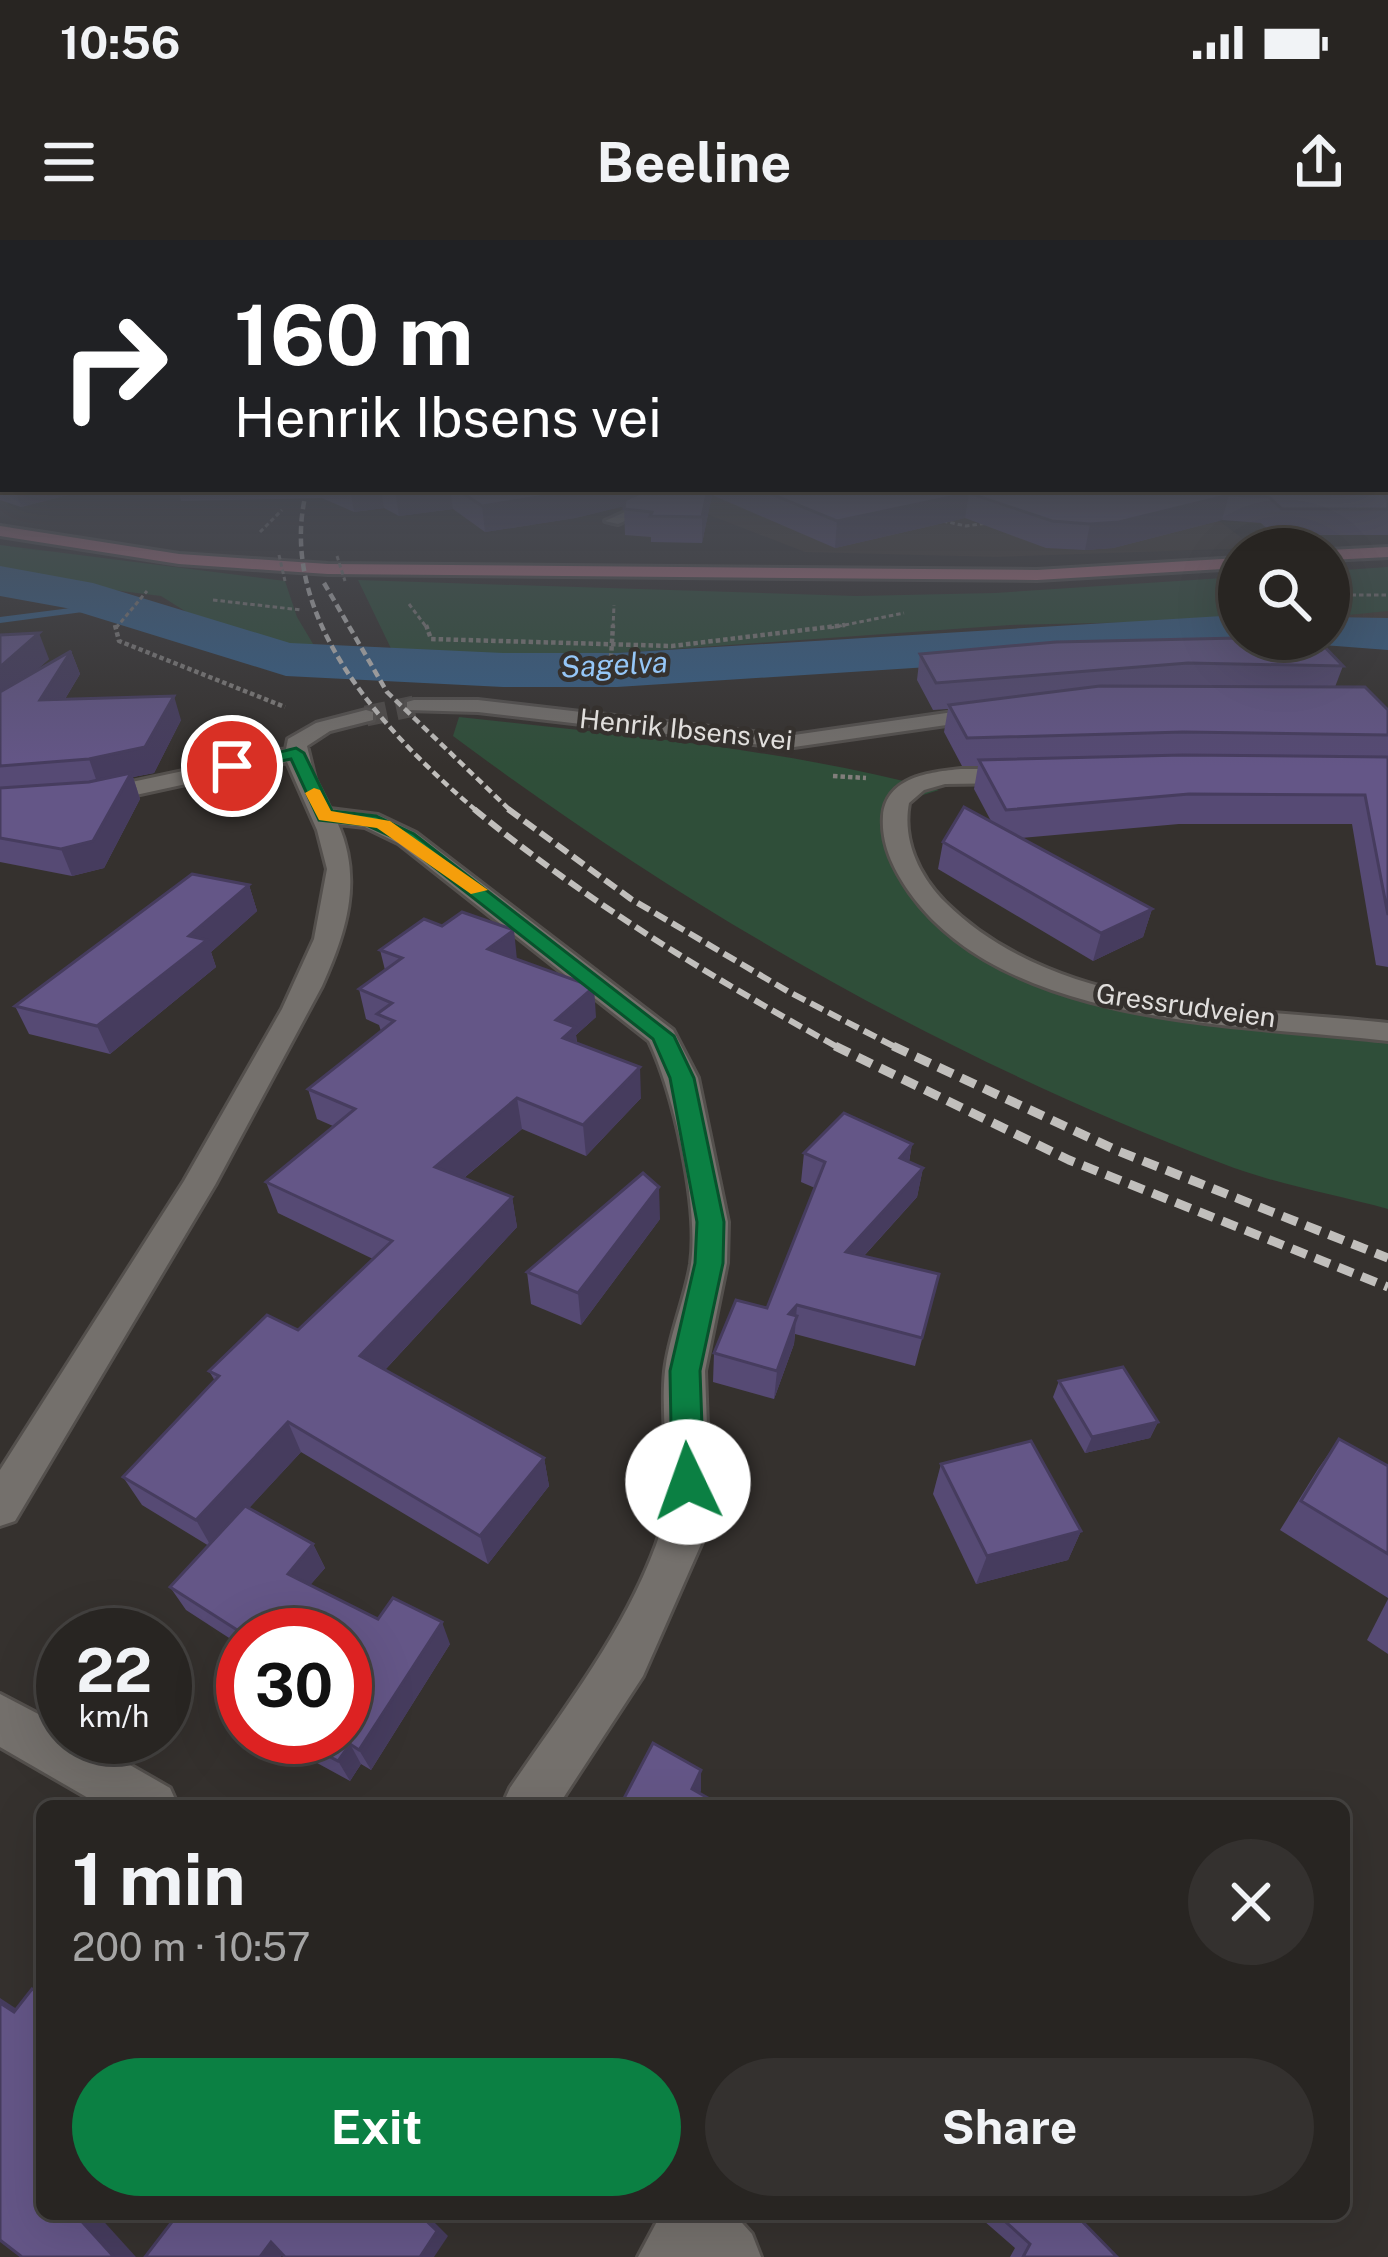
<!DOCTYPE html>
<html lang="en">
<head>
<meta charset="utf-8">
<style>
	body { margin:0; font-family:"Public Sans",sans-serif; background:#34312f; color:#f1f3f6; height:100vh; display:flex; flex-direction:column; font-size:45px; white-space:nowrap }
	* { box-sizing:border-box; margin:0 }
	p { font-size:39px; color:#a5a5a5 }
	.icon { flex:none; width:66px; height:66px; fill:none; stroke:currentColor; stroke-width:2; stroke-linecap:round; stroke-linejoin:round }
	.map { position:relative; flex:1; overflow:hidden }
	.panel { position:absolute; left:36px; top:1560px; width:1314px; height:420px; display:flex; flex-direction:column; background:#282522; border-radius:18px; box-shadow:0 12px 48px #0002,0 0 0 3px #444240 }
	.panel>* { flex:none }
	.top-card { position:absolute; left:0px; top:0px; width:1389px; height:252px; box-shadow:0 12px 48px #0002,0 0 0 3px #444240; background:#202124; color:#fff; overflow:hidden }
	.fabs { position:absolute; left:1218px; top:288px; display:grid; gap:24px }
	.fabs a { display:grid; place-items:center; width:132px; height:132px; border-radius:50%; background:#282522; box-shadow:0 12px 48px #0002,0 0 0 3px #444240; font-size:60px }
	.speed { position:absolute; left:36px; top:1368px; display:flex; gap:24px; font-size:60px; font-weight:700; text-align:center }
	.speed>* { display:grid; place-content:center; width:156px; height:156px; border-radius:50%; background:#282522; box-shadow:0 12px 48px #0002,0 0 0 3px #444240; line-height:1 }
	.speed small { font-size:30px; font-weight:400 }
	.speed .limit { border:18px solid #d22; background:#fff; color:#111 }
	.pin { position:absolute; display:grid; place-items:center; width:102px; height:102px; color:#fff; margin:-51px; border:6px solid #fff; border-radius:50%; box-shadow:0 3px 12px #0007 }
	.me { position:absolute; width:132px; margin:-66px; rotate:357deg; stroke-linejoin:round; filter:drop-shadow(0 0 9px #0008) }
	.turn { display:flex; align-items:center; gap:42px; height:252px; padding:0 36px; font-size:54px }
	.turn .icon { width:156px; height:156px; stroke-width:2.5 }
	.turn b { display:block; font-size:84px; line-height:102px }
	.round { display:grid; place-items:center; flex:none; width:126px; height:126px; border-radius:63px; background:#34312f }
	.headline { display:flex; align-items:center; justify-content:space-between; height:204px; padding:0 36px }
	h1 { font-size:72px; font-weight:700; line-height:90px }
	.action { display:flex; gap:24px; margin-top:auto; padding:24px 36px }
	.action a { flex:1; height:138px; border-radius:72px; background:#0b8043; color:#fff; font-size:48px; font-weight:700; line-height:138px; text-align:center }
	.action a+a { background:#34312f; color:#f1f3f6 }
	.status { display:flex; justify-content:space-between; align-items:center; height:84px; padding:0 60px; background:#282522; direction:ltr }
	.status svg { height:33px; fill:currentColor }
	header { display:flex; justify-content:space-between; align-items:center; height:156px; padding:0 36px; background:#282522; font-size:54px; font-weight:700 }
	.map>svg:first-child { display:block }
	.built { fill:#423a32 }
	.green { fill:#2f4e39 }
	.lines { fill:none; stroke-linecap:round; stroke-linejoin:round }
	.stream { fill:#376087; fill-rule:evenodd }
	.river { fill:#376087; fill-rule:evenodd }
	.street-tunnel { stroke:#4f4b48; stroke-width:21; stroke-dasharray:21 10; stroke-linecap:butt }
	.lane-casing { stroke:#54504d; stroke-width:6 }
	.street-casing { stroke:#54504d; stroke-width:6 }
	.secondary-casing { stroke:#54504d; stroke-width:6 }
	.primary-casing { stroke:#54504d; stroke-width:6 }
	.path-far1 { stroke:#817e7b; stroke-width:3; stroke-dasharray:4.5 3; stroke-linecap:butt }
	.path { stroke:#817e7b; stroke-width:4.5; stroke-dasharray:4.5 3; stroke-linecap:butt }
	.lane { fill:#74706c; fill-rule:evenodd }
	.street { fill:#74706c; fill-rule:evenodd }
	.secondary { fill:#74706c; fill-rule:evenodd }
	.primary { fill:#b87684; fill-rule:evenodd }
	.rail-far2 { stroke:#c1bfbc; stroke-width:4.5; stroke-dasharray:8 4.5; stroke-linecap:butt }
	.rail-far1 { stroke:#c1bfbc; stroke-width:6; stroke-dasharray:14 6; stroke-linecap:butt }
	.rail { stroke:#c1bfbc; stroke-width:9; stroke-dasharray:16 9; stroke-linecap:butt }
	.path-bridge { stroke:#817e7b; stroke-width:3; stroke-dasharray:4.5 3; stroke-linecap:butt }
	.wall { fill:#564a74 }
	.shaded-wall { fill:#463c5e }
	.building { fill:#645687; stroke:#463c5e; stroke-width:3 }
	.route { fill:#0b8043; stroke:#07532c; stroke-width:3 }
	.slow { fill:#f59e0b }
	.labels { text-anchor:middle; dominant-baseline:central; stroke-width:9; stroke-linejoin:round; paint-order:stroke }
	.far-street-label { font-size:27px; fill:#e0dedc; stroke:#35312e }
	.far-water-label { font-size:30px; font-style:italic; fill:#95c6f7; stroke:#35312e }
</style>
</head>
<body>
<div class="status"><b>10:56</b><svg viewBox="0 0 49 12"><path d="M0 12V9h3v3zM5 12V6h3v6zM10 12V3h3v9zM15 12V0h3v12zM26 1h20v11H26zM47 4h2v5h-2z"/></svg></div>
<header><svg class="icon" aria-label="menu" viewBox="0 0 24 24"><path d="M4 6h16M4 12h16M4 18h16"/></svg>Beeline<svg class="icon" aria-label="share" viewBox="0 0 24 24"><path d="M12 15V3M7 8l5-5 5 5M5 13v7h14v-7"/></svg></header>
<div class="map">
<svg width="1388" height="2017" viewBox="0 0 1388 2017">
	<rect width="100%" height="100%" fill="#35312e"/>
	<g class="built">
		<path d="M 690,249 L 1177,249 L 1255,308 L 997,317 L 805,312 L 668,259 Z"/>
		<path d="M 1329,337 L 1388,345 L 1388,407 L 1288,405 L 1278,399 L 1329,399 Z"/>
	</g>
	<g class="green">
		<path d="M 0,305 L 285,341 L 297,377 L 322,419 L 204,383 L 161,356 L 0,336 Z"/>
		<path d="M 1388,327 L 1388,371 L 1329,377 L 1329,331 Z"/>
		<path d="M 1239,337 L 1239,380 L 1010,385 L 604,414 L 398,423 L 358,340 L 856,356 L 995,353 Z"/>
		<path d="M 459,477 C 620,495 783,508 939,550 L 897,563 L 910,633 L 1007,715 L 1094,747 L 1388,792 L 1388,969 C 1333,954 1274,944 1221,923 C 945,818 689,672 453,496 Z"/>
	</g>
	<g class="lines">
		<path class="stream" d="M 110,363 L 113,368 L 0,383 L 0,377 Z"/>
		<g class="river">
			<path d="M 0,326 L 93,343 L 290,403 L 503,413 L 617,413 L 1239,375 L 1239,399 L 1260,399 L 1239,407 L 617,447 L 503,447 L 286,436 L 66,368 L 0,356 Z"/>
			<path d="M 1329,377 L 1388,378 L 1388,410 L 1310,404 L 1306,399 L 1329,399 Z"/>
		</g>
		<path class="street-tunnel" d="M 366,476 L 414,466"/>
		<g class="lane-casing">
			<path id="lane" d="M 661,1974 L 718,1974 L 695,2017 L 638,2017 Z"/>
		</g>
		<g class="street-casing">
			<g id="street">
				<path d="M 676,249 L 695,249 L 618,284 L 605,281 Z"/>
				<path d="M 414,460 L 478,460 L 787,496 L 995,466 L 1005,472 L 995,478 L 787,508 L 478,472 L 407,470 L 407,462 Z"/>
				<path d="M 366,470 L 373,472 L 373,480 L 330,491 L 307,506 L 315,539 L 330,569 L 378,575 L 416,593 L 673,790 L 698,838 L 728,982 L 727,1023 L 705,1131 L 709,1242 L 702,1302 L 643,1436 L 558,1566 L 502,1566 L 510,1548 C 563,1470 623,1394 656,1305 C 677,1249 659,1188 665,1131 C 669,1095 685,1060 691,1024 C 699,966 674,854 649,801 L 398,603 L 365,587 L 338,584 C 363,640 346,693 322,746 L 215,945 L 15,1281 L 0,1286 L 0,1230 L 184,941 L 282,769 L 314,699 L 327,629 L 317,590 L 287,522 L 99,563 L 0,570 L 0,556 L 99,549 L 286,509 L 288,499 L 316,483 Z"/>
				<path d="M 961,529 L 1022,529 L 1033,536 L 1022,543 L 945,544 L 924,550 L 909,563 C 902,600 919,636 945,662 C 1058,774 1241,767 1388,783 L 1388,801 C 1240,784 1006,787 910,653 C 894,630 881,605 883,576 C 886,537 930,532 961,529 Z"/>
			</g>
		</g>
		<g class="secondary-casing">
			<g id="secondary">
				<path d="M 0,1454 L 63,1487 L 63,1497 L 81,1497 L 170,1548 L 178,1566 L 102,1566 L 0,1507 Z"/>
				<path d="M 660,1974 L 734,1974 L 752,1994 L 761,2017 L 687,2017 L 669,1997 Z"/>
			</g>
		</g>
		<g class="primary-casing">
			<g id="primary">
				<path d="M 0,286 L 179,314 L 328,324 L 1037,330 L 1239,318 L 1239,328 L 1037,340 L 328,334 L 179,324 L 0,296 Z"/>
				<path d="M 1388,307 L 1388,317 L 1329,320 L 1329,310 Z"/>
			</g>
		</g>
		<g class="path-far1">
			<path d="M 943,281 L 966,286 L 988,283"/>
			<path d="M 260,292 L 282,270"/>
			<path d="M 1329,355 L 1388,355"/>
			<path d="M 213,360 L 301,370"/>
			<path d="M 409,364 L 427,388"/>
			<path d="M 116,388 L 147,351"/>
			<path d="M 613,388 L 614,365"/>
			<path d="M 830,388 L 904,373"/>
		</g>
		<g class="path">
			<path d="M 115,385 L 119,401 L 285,467"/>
			<path d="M 426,385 L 431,399 L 672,406 L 845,385"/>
			<path d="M 611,418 L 613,385"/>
			<path d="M 833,536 L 866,538"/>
		</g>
		<use href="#lane" class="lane"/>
		<use href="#street" class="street"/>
		<use href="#secondary" class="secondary"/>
		<use href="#primary" class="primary"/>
		<g class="rail-far2">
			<path d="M 307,249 C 273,377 388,496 478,572"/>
			<path d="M 324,343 L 387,452 L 512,572"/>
		</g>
		<g class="rail-far1">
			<path d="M 474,569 C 587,662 712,738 841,809"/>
			<path d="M 508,569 L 631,659 L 789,752 L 899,809"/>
		</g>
		<g class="rail">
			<path d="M 835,806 L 1069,920 L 1388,1047"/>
			<path d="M 893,806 L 1118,911 L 1388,1018"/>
		</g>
		<g class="path-bridge">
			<path d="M 279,315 L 285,341"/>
			<path d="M 337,316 L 345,341"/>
		</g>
	</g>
	<g class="wall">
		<path d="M 0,244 L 3,244 L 3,249 L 91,249 L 21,267 L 0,260 Z"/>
		<path d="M 1386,244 L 1388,244 L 1388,295 L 1274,295 L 1261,283 L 1222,280 L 1113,308 L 1085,310 L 1046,308 L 965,278 L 835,308 L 712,255 L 702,303 L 651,302 L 651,297 L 625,295 L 624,266 L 575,278 L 485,292 L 453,269 L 399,276 L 384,268 L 354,272 L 322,258 L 181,261 L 178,249 L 1386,249 Z"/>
		<path d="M 0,395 L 49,419 L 34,432 L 71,411 L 80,434 L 65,459 L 181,480 L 154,533 L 133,537 L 140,559 L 104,628 L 72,636 L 0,622 Z"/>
		<path d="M 920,414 L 1343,426 L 1335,447 L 1388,470 L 1388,727 L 1376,725 L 1352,584 L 1179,584 L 1021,598 L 1152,669 L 1143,697 L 1093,721 L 938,629 L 943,602 L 991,581 L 974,549 L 978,526 L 962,526 L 944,492 L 948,469 L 933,470 L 917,440 Z"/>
		<path d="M 249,645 L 257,671 L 211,712 L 216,727 L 110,814 L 29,794 L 15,766 Z"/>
		<path d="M 380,710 L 517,719 L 596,777 L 576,795 L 577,803 L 641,858 L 586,916 L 522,889 L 464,938 L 512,957 L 517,987 L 385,1130 L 544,1218 L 549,1246 L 488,1324 L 301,1212 L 249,1268 L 313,1304 L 325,1328 L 310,1345 L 378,1379 L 450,1404 L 371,1530 L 361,1524 L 350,1541 L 308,1518 L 294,1498 L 345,1497 L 345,1395 L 243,1395 L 243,1407 L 186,1370 L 170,1347 L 209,1306 L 142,1265 L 123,1237 L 215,1141 L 209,1131 L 298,1090 L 373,1019 L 278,973 L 266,942 L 333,886 L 317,879 L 308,849 L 381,791 L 379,785 L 366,779 L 359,749 L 385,730 Z"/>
		<path d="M 912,904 L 909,922 L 923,928 L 917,957 L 864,1016 L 939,1034 L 915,1126 L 795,1094 L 794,1104 L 774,1159 L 713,1142 L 714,1113 L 767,1068 L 815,948 L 801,942 L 804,913 Z"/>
		<path d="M 660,979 L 581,1085 L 531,1064 L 527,1032 Z"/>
		<path d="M 1059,1141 L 1158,1182 L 1150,1198 L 1085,1213 L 1053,1157 Z"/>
		<path d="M 1339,1199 L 1388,1226 L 1388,1358 L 1280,1290 L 1318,1229 Z"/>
		<path d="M 941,1224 L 1081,1291 L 1068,1320 L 976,1344 L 933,1254 Z"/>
		<path d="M 1388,1359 L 1388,1414 L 1367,1400 Z"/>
		<path d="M 976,1974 L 1075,1974 L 1117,2017 L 1010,2017 L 1015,2008 Z"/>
	</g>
	<g class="shaded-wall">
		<path d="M 15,249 L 91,249 L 21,267 Z"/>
		<path d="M 350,249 L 381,249 L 384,268 L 354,272 Z"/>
		<path d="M 411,249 L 450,249 L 453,269 L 399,276 L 395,251 Z"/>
		<path d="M 589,249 L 665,249 L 629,265 L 575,278 L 485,292 L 482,266 Z"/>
		<path d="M 708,249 L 712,249 L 712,255 L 702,303 L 702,277 Z"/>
		<path d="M 969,253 L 965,278 L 835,308 L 837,281 Z"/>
		<path d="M 1229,255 L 1222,280 L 1113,308 L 1085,310 L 1090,284 Z"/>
		<path d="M 39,393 L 49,419 L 0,464 L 0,427 Z"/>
		<path d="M 71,411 L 80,434 L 49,485 L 40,460 Z"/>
		<path d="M 174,456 L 181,480 L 154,533 L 133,537 L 140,559 L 104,628 L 72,636 L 61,609 L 98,545 L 89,519 Z"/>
		<path d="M 249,645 L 257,671 L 211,712 L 216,727 L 110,814 L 97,786 L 189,696 Z"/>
		<path d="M 1152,669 L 1143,697 L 1093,721 L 1101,693 Z"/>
		<path d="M 514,690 L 517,720 L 488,709 Z"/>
		<path d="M 594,747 L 596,777 L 576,795 L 578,818 L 566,829 L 556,780 Z"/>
		<path d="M 640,827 L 641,858 L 586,916 L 583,885 Z"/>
		<path d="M 517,858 L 522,889 L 441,957 L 435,927 Z"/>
		<path d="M 912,904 L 907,933 L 900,918 Z"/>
		<path d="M 923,928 L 917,957 L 842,1040 L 846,1012 Z"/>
		<path d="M 659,947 L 660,979 L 581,1085 L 578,1053 Z"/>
		<path d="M 512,957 L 517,987 L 370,1146 L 360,1116 Z"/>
		<path d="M 797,1065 L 794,1104 L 774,1159 L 777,1131 L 789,1074 Z"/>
		<path d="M 288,1182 L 301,1212 L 212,1308 L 196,1280 Z"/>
		<path d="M 1158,1182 L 1150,1198 L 1085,1213 L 1092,1197 Z"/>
		<path d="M 544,1218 L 549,1246 L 488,1324 L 480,1296 Z"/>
		<path d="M 1081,1291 L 1068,1320 L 976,1344 L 987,1316 Z"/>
		<path d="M 313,1304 L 325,1328 L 300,1357 L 288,1334 Z"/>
		<path d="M 442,1382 L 450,1404 L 371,1530 L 359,1510 Z"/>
		<path d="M 350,1504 L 361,1524 L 350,1541 L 338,1521 Z"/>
		<path d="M 701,1530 L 701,1551 L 694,1566 L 692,1549 Z"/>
		<path d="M 0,1758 L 41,1785 L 14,1772 L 0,1763 Z"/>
		<path d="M 75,1974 L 97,1974 L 136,2017 L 114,2017 Z"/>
		<path d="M 419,1974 L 426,1974 L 448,1996 L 434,2017 L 420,2017 Z"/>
		<path d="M 271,2002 L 289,2006 L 281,2017 L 260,2017 Z"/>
	</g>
	<g class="building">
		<path d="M 457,249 L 589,249 L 482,266 Z"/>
		<path d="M 650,249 L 708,249 L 702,277 L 650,276 L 652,272 L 624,269 L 625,260 Z"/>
		<path d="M 759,249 L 1381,249 L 1388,261 L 1388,269 L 1282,269 L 1269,257 L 1229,255 L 1119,282 L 1090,284 L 1052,281 L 969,253 L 837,281 Z"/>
		<path d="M 39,393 L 0,427 L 0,395 Z"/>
		<path d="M 1239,398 L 1317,399 L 1343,426 L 1188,423 L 936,443 L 920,414 L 1056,402 Z"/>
		<path d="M 71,411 L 40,460 L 174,456 L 145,507 L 89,519 L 0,526 L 0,452 Z"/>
		<path d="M 1100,446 L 1365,447 L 1388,470 L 1388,495 L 1183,492 L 967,498 L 949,465 Z"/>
		<path d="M 1183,515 L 1388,517 L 1388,675 L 1365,555 L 1189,554 L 1006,570 L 979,520 Z"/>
		<path d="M 131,533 L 93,601 L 61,609 L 0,598 L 0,548 L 89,542 Z"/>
		<path d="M 964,567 L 1152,669 L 1101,693 L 943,602 Z"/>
		<path d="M 192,634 L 249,645 L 189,696 L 207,700 L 97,786 L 15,766 Z"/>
		<path d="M 462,672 L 514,690 L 488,709 L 594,747 L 556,780 L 575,787 L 563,798 L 640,827 L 583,885 L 517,858 L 435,927 L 512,957 L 360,1116 L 544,1218 L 480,1296 L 288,1182 L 196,1280 L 123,1237 L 219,1136 L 209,1131 L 267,1075 L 298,1090 L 392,1001 L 266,942 L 355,869 L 308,849 L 394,781 L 377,774 L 392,763 L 359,749 L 402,718 L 380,710 L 424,679 L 442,686 Z"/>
		<path d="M 844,873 L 912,904 L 900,918 L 923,928 L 846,1012 L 939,1034 L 922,1098 L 797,1065 L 789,1074 L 797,1076 L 777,1131 L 714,1113 L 736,1060 L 767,1068 L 825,922 L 804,913 Z"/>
		<path d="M 643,933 L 659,947 L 578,1053 L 527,1032 Z"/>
		<path d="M 1123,1127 L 1158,1182 L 1092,1197 L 1059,1141 Z"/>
		<path d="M 1339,1199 L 1388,1226 L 1388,1314 L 1301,1261 Z"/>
		<path d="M 1031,1201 L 1081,1291 L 987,1316 L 941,1224 Z"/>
		<path d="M 245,1266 L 313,1304 L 288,1334 L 378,1379 L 393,1358 L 442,1382 L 359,1510 L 350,1504 L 338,1521 L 294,1498 L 345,1497 L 345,1395 L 245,1395 L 170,1347 Z"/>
		<path d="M 653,1503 L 701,1530 L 692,1549 L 722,1566 L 620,1566 Z"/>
		<path d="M 32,1749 L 42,1755 L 42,1974 L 75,1974 L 114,2017 L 22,2017 L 0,2000 L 0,1763 L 14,1772 Z"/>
		<path d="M 178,1974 L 419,1974 L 437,1991 L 420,2017 L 285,2017 L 271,2002 L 260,2017 L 145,2017 Z"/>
		<path d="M 997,1974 L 1075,1974 L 1117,2017 L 1023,2017 L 1030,2004 Z"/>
	</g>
	<linearGradient id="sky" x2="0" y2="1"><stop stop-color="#1d1b19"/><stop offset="0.46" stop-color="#4b4e57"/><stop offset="1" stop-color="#4b4e57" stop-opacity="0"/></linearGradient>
	<rect width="1388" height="526" fill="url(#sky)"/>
	<path class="route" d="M 296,508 L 304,513 L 332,571 L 376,576 L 414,594 L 674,796 L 694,838 L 724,982 L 723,1023 L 700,1131 L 704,1242 L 700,1252 L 688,1256 L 677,1252 L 672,1242 L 670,1131 L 695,1023 L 697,982 L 670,838 L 653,799 L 401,601 L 366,585 L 319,580 L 291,519 L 232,531 L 224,526 Z"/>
	<path class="slow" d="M 314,548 L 320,550 L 331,571 L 390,581 L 488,650 L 471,654 L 377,588 L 319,580 L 305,553 Z"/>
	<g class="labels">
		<g class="far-street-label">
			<text transform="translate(686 489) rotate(6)">Henrik Ibsens vei</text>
			<text transform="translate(1186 765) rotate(8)">Gressrudveien</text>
		</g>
		<g class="far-water-label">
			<text transform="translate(614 424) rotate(-3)">Sagelva</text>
		</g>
	</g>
</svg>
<div class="fabs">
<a><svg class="icon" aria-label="search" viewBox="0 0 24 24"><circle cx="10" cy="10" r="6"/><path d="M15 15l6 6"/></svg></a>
</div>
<div class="speed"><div>22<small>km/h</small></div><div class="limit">30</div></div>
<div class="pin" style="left:232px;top:526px;background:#d93025"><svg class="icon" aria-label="arrive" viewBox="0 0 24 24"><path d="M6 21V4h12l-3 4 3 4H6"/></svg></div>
<svg class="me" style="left:688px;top:1242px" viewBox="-20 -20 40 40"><circle r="19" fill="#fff"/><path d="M0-13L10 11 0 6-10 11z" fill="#0b8043"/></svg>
<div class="top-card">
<div class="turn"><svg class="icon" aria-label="right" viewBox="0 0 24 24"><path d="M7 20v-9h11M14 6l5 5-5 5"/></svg><div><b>160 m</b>Henrik Ibsens vei</div></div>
</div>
<section class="panel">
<div class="headline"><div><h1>1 min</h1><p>200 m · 10:57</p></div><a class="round"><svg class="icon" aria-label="close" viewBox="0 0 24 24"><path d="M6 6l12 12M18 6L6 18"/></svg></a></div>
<div class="action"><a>Exit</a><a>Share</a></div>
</section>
</div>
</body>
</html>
